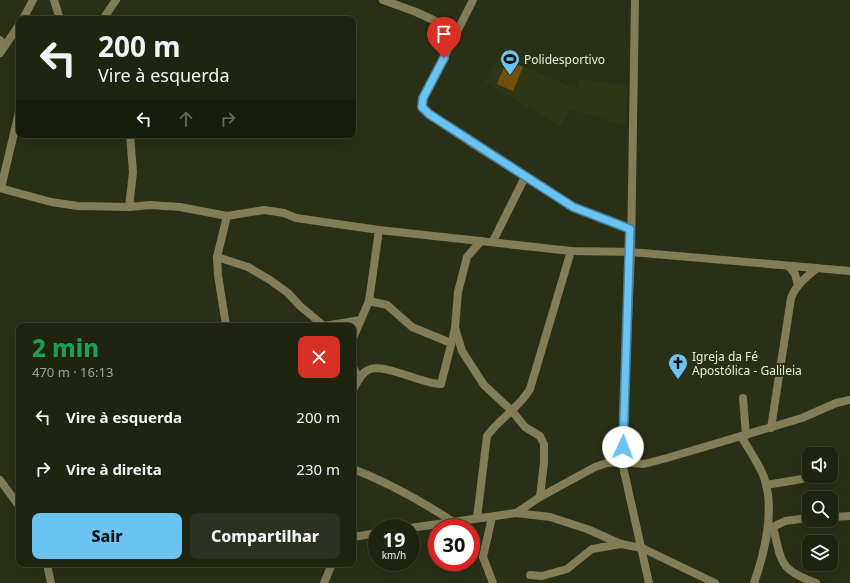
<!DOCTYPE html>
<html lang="pt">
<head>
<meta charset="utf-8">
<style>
	body { margin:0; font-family:"Noto Sans",sans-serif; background:#2c301e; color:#f1f3f6; height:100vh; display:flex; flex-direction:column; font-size:15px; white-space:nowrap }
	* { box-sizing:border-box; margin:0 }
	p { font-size:13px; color:#a1a49f }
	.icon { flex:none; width:22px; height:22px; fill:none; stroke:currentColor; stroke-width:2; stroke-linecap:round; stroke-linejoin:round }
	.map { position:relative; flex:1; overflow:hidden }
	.details { position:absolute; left:16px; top:323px; width:340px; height:244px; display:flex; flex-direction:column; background:#1f2410; border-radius:8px; box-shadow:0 4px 16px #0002,0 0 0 1px #3c4130 }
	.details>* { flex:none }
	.guide { position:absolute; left:16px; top:16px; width:340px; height:122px; border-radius:8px; box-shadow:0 4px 16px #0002,0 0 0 1px #3c4130; background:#1f2410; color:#f1f3f6; overflow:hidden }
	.buttons { position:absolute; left:802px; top:447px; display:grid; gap:8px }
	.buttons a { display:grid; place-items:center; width:36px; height:36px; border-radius:8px; background:#1f2410; box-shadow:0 4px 16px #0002,0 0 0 1px #3c4130; font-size:20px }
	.speed { position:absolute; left:368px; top:519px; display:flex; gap:8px; font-size:20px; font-weight:700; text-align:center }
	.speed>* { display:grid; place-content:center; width:52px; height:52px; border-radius:50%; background:#1f2410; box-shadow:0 4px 16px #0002,0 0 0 1px #3c4130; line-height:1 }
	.speed small { font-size:10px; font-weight:400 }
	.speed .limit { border:6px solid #d22; background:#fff; color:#111 }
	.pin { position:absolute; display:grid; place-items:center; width:34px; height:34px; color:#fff; margin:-41px -17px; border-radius:50% 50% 50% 0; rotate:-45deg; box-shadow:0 0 4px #0007 }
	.pin .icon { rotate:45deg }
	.me { position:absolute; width:44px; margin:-22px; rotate:2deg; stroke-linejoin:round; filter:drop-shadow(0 0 3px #0008) }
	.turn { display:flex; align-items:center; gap:14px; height:84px; padding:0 16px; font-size:18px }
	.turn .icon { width:52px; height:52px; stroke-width:2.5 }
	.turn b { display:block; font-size:28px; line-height:34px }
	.lanes { display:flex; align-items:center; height:38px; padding:0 16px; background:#0003; justify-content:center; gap:20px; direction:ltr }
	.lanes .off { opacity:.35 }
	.round { display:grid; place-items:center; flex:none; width:42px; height:42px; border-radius:8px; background:#2c301e }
	.headline { display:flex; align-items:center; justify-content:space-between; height:68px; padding:0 16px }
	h1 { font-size:24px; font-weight:800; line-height:30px; color:#1e9e55 }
	.action { display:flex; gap:8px; margin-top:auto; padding:8px 16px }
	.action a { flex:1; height:46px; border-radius:8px; background:#6ac3f1; color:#111; font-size:16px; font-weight:800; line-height:46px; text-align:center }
	.action a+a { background:#2c301e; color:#f1f3f6 }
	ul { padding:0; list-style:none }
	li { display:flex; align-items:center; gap:12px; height:52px; padding:0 16px }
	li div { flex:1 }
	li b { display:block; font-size:15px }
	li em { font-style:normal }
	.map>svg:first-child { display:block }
	.built { fill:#2e3715 }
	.green { fill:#724f09 }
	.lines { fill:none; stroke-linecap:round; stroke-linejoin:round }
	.minor { stroke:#827c57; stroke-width:8 }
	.route-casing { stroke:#457f9d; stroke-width:10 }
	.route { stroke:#6ac3f1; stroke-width:7 }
	.labels { text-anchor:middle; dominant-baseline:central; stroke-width:4; stroke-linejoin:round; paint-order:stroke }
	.poi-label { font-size:12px; fill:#e9eede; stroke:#293016; text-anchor:start }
</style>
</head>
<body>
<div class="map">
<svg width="850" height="583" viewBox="0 0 850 583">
	<rect width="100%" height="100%" fill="#293016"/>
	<path class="built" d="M 499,56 L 577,89 L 581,79 L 627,85 L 626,125 L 570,110 L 560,126 L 485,82 Z"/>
	<path class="green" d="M 507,60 L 523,67 L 513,91 L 497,84 Z"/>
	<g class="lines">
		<g class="minor">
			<path d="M 54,0 L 60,19"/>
			<path d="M 383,0 L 416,12 L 457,31"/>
			<path d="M 473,0 L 423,99 L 423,107 L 429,114 L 470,142 L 573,207 L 630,229"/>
			<path d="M 635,0 L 631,252 L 622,462 L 649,583"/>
			<path d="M 23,19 L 33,0"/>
			<path d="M 103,19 L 116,0"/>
			<path d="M 0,40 L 5,46"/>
			<path d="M 0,53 L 19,25"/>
			<path d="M 0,188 L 51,202 L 78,206 L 129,207 L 150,205 L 180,207 L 227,216 L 264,210 L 284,213 L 296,218 L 379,230 L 571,251 L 631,252 L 850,271"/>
			<path d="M 1,188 L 19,112"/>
			<path d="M 129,207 L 133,172 L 130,135"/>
			<path d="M 481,241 L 467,257 L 458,292 L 455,328 L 462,351 L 484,385 L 512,411 L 525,427 L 540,436 L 544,444 L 544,462 L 540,497"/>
			<path d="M 493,241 L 525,177"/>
			<path d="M 217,257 L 248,267 L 270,280 L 288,293 L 300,306 L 324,326"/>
			<path d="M 789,266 L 795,274 L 798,285"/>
			<path d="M 369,301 L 387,305 L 412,327 L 451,343"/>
			<path d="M 226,326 L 218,275 L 217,257 L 227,216"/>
			<path d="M 324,326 L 361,320"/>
			<path d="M 353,338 L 369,301 L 379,230"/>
			<path d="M 353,367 L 359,379"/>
			<path d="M 353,390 C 357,383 361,373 368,370 C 384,362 424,385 441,384 L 455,329"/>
			<path d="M 743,398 L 746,435"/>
			<path d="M 771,428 L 791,298 C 796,285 806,277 817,268"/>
			<path d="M 741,436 C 749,450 758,462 764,477 C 775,509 765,552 754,583"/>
			<path d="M 353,469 C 387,482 421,501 452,521"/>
			<path d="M 0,480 L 19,506"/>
			<path d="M 766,485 L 802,479 L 809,475"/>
			<path d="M 516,513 L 550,517 L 587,529 L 621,544 L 642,548 L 715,583"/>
			<path d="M 492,517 L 483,557 L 493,583"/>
			<path d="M 831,517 L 850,516"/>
			<path d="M 477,518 L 487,436 C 500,418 519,408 530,389 L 571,251"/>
			<path d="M 773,527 C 782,563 779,570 816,583"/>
			<path d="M 410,528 L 516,513 L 540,497 L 595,467 L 607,463 L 622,462 L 644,464 L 667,458 L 802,418 L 836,403 L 850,400"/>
			<path d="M 769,529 L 785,521 L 809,518"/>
			<path d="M 353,537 L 377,533"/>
			<path d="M 47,564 L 51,583"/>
			<path d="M 530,575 L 542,576 L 567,569 L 592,549 L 621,544"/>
			<path d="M 324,583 L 332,564"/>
		</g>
	</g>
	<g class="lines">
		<g class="route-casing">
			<path id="route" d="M 444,58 L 423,98 L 422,107 L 429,114 L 573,207 L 630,229 L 623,447"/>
		</g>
		<use href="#route" class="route"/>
	</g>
	<defs>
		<g id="stadium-pin" transform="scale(1)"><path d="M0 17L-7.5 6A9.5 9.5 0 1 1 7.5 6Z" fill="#6ac3f1" stroke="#293016"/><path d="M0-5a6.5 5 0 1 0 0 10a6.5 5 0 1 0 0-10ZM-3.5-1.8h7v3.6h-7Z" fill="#111"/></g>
		<g id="church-pin" transform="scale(1)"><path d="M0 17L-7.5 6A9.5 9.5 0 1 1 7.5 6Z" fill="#6ac3f1" stroke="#293016"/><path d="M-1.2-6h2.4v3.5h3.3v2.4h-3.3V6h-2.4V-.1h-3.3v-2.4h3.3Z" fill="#111"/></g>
	</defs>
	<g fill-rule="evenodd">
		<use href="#stadium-pin" x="510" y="59"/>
		<use href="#church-pin" x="678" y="363"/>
	</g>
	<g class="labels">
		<g class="poi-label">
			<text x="524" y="59">Polidesportivo</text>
			<text x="692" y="356">Igreja da Fé<tspan x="692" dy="14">Apostólica - Galileia</tspan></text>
		</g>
	</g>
</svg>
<div class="buttons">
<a><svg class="icon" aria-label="sound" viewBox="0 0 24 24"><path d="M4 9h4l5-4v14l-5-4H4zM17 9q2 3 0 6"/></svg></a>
<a><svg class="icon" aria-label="search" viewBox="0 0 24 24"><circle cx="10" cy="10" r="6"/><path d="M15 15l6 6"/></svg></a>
<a><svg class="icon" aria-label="layers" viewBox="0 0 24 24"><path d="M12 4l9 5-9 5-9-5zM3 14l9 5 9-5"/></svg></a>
</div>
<div class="speed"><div>19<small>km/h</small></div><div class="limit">30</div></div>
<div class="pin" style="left:444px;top:58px;background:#d93025"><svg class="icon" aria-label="arrive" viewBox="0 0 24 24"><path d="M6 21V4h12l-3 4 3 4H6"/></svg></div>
<svg class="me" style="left:623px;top:447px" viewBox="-20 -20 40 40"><circle r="19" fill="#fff"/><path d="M0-13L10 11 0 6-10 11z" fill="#6ac3f1"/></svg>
<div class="guide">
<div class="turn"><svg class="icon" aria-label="left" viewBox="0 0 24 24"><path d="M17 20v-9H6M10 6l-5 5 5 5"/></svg><div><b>200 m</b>Vire à esquerda</div></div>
<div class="lanes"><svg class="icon" aria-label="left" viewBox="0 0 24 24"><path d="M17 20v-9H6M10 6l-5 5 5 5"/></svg><svg class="icon off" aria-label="ahead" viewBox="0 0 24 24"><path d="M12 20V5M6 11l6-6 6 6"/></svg><svg class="icon off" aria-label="right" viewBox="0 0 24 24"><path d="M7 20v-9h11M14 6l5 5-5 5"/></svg></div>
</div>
<section class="details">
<div class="headline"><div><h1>2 min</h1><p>470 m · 16:13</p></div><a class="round" style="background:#d93025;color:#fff"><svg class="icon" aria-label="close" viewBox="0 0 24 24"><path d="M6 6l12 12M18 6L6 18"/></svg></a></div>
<ul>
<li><svg class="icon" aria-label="left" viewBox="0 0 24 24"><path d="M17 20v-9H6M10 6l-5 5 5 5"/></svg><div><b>Vire à esquerda</b></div><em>200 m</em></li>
<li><svg class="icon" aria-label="right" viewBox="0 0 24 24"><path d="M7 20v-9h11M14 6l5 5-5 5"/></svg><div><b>Vire à direita</b></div><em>230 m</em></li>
</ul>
<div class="action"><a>Sair</a><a>Compartilhar</a></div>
</section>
</div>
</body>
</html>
